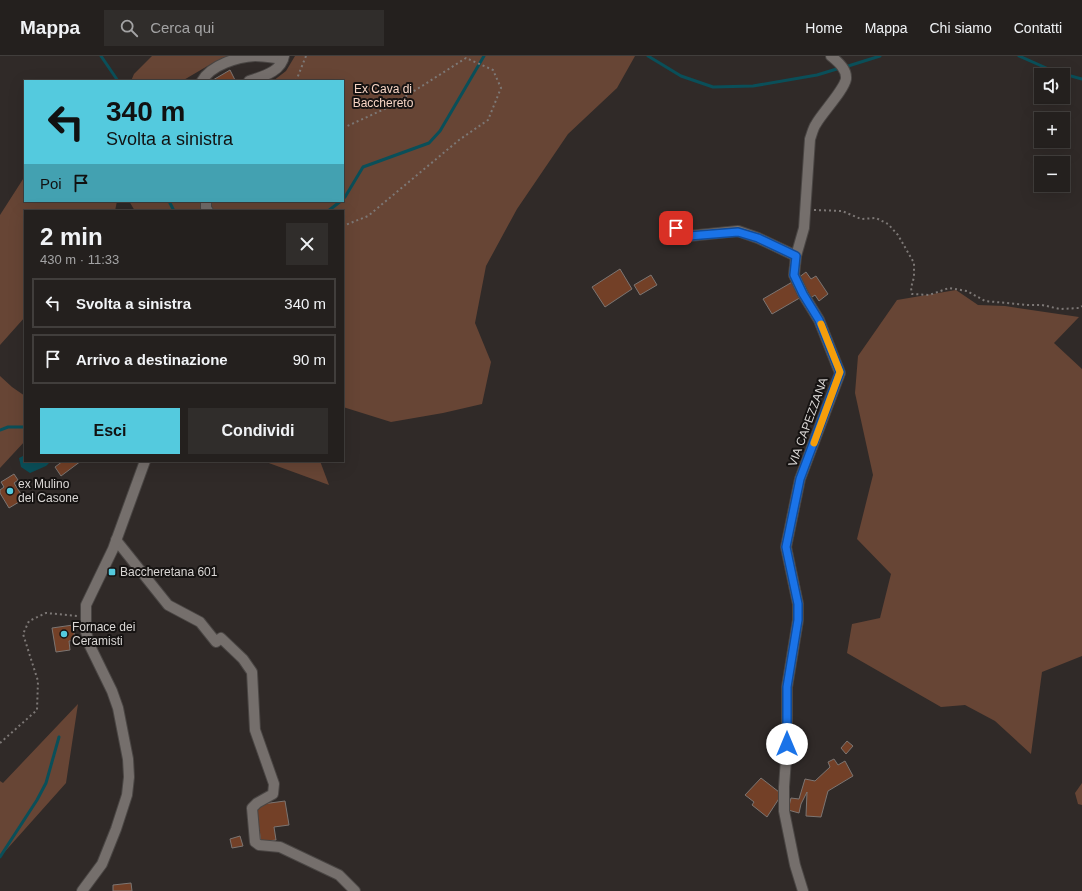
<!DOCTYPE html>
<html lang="it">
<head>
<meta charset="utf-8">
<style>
	body { margin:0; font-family:Helvetica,sans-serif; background:#302d2b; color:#f1f3f6; height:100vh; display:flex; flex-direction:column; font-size:15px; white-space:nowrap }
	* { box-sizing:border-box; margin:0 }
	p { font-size:13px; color:#a3a3a4 }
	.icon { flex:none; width:22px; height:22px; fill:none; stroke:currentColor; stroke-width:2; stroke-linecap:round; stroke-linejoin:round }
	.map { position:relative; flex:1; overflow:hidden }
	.details { position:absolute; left:24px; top:154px; width:320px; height:252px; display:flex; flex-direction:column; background:#24201e; border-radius:0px; box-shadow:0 4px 16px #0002,0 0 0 1px #413e3c }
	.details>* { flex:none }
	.top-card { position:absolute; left:24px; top:24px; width:320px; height:122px; border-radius:0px; box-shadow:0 4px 16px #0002,0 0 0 1px #413e3c; background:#54cade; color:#111; overflow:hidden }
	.tools { position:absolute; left:1034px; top:12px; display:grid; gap:8px }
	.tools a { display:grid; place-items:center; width:36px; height:36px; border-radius:0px; background:#24201e; box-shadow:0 4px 16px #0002,0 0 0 1px #413e3c; font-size:20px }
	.pin { position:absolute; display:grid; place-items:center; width:34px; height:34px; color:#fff; margin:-17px; border-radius:8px; box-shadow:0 2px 6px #0006 }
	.me { position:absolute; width:44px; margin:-22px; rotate:0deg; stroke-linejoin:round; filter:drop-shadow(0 0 3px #0008) }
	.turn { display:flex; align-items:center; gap:14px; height:84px; padding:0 16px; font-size:18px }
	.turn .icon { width:52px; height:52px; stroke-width:2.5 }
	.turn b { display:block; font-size:28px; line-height:34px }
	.then { display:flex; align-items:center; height:38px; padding:0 16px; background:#0003; gap:8px; font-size:15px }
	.round { display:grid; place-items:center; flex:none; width:42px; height:42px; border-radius:0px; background:#302d2b }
	.summary { display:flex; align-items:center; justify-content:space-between; height:68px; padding:0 16px }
	h1 { font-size:24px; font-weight:700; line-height:30px }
	.button { display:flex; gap:8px; margin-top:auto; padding:8px 16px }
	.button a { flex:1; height:46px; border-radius:0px; background:#54cade; color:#111; font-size:16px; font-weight:700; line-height:46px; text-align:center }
	.button a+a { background:#302d2b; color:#f1f3f6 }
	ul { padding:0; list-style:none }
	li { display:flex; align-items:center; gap:12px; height:50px; margin:0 8px 6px; padding:0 8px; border:2px solid #413e3c; border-radius:0px }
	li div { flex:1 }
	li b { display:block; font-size:15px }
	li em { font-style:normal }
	header { display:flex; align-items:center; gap:24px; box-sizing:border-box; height:56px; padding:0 20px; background:#24201e; border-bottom:1px solid #413e3c }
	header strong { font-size:19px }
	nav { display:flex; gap:22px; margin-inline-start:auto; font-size:14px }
	.search { width:280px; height:36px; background:#302d2b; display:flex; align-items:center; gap:10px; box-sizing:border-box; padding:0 14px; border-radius:0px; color:#a3a3a4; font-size:15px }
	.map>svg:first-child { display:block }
	.green { fill:#674535 }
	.water { fill:#0a4f59 }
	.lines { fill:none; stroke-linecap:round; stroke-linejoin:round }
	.stream { stroke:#0a4f59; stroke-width:3 }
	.building { fill:#734027; stroke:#7c7572 }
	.minor-casing { stroke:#4a4644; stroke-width:12 }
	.path { stroke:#7d7876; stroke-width:2; stroke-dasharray:2 3; stroke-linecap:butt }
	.minor { stroke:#756f6c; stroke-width:10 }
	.route-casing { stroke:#114b97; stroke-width:10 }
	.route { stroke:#1a73e8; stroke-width:7 }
	.slow { stroke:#f59e0b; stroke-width:7 }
	.poi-dot { fill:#54cade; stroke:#161312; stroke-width:1.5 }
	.labels { text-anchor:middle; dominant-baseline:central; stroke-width:4; stroke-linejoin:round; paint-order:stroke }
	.park-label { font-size:12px; fill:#f7d5c5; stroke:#161312 }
	.street-label { font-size:12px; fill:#dad7d5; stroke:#161312 }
	.poi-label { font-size:12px; fill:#dad7d5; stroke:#161312; text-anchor:start }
</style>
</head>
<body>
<header>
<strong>Mappa</strong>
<div class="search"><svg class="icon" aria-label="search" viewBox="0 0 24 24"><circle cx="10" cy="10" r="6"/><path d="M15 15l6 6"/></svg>Cerca qui</div>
<nav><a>Home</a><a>Mappa</a><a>Chi siamo</a><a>Contatti</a></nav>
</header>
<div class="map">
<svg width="1082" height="835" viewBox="0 0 1082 835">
	<rect width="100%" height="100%" fill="#302a28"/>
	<g class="green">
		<path d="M 152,0 L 230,0 L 216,5 L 182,25 L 131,25 L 134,18 Z"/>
		<path d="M 295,0 L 635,0 L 617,32 L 568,78 L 517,153 L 486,210 L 475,267 L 491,306 L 482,348 L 443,357 L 391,366 L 343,351 L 343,155 L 135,155 L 129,145 L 343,145 L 343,25 L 273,25 L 286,15 Z"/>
		<path d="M 25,120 L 25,145 L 117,145 L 115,155 L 25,155 L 25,261 L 0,289 L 0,159 Z"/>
		<path d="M 956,234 L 978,249 L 1005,250 L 1079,261 L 1054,287 L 1082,313 L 1082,600 L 1042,616 L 1031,698 L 995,665 L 965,649 L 941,651 L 847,597 L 852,568 L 880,562 L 891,518 L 857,483 L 873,419 L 855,337 L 858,300 L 897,244 Z"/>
		<path d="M 0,320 L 12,331 L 25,340 L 25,385 L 0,412 Z"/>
		<path d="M 241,405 L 320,405 L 329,429 L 266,406 Z"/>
		<path d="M 78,648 L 66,727 L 0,801 L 0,725 L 3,727 Z"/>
		<path d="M 1082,727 L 1082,749 L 1078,748 L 1075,737 Z"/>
	</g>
	<path class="water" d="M 25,399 L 25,405 L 51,405 L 46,410 L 30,417 L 21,411 L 19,402 Z"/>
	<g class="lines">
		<g class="stream">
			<path d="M 101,0 L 118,25"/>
			<path d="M 648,0 L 681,20 L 713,31 L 753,30 L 817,19 L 840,12"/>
			<path d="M 1019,0 L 1053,15 L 1082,23"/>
			<path d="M 845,11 L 880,0"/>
			<path d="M 343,143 L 345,141 L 363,111 L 429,87 L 440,75 L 484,0"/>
			<path d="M 169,145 L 174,155"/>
			<path d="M 328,155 L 341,145"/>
			<path d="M 0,374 L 8,371 L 25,371"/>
			<path d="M 0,801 L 37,744 L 46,727 L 59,681"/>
		</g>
	</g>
	<g class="building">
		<path d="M 230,14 L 235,24 L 233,25 L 214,25 L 213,24 Z"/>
		<path d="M 620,213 L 632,233 L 605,251 L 592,231 Z"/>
		<path d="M 806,216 L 811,223 L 816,220 L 828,238 L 819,245 L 815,239 L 809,243 L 798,222 Z"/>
		<path d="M 651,219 L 657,229 L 640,239 L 634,229 Z"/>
		<path d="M 794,225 L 803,240 L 772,258 L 763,243 Z"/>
		<path d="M 63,405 L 81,405 L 61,420 L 55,411 Z"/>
		<path d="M 14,418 L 18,424 L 14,427 L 24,443 L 9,452 L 0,437 L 0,434 L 4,431 L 1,426 Z"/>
		<path d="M 73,569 L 75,584 L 69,585 L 70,594 L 56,596 L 52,572 Z"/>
		<path d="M 847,685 L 853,690 L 846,698 L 841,692 Z"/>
		<path d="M 834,703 L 838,709 L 845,705 L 853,720 L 828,735 L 821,761 L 806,760 L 807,736 L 801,748 L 799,757 L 788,754 L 791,742 L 799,743 L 805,723 L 815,725 L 830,711 L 828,706 Z"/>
		<path d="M 761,722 L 779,736 L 780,741 L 767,761 L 752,749 L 754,746 L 745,739 Z"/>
		<path d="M 285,745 L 289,769 L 274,771 L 276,784 L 261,786 L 255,749 Z"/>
		<path d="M 240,780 L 243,790 L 232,792 L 230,783 Z"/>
		<path d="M 131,827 L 132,835 L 113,835 L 113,829 Z"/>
	</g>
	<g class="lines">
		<g class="minor-casing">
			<g id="minor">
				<path d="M 202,25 C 211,9 237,1 255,0 C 264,0 274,2 283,3"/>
				<path d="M 249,25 C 263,20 281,16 284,0"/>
				<path d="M 206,145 L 206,152 L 208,155"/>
				<path d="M 676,172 L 681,177 L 689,180 L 738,175 L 758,182 L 796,200"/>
				<path d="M 116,484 L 168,549 L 200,566 L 216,586 L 221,582 L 243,603 L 252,616 L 255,674 L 274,728 L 273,738 L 257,747 L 252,752 L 255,786 L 259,789 L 280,791 L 339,819 L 355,835"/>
				<path d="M 82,835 L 102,808 L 116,773 L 127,739 L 129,721 L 128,703 L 118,652 L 112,635 L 90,590 L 86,576 L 86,549 L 113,493 L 145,405"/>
				<path d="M 803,835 L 795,809 L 784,755 L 784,731 L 787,689 L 787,631 L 798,564 L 798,548 L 786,491 L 800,423 L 840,317 L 819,264 L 803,238 L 794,219 L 796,200 L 804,172 L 810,83 C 812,78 813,72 816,68 C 822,57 844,34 846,23 C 847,13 838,6 831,0"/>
			</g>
		</g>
		<g class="path">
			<path d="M 296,25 L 306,0"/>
			<path d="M 343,72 L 389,51 L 466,2 L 493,14 L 501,32 L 488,64 L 459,84 L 368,160 L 343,170"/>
			<path d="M 814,154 L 842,155 L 861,163 L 876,162 L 888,168 L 898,179 L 914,207 L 914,221 L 911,232 L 912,238 L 929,239 L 949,232 L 967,235 L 985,245 L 1028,249 L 1042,249 L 1060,253 L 1079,252 L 1082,250"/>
			<path d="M 0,687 L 37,654 L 38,625 L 23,578 L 29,565 L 46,557 L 77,560"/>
		</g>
		<use href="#minor" class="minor"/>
	</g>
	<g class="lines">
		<g class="route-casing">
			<path id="route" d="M 676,172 L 681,177 L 689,180 L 738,176 L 758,182 L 796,200 L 794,219 L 803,238 L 819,264 L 840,316 L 800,423 L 786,491 L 798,548 L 798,564 L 787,631 L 787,688"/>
		</g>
		<use href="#route" class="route"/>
		<path class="slow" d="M 814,387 L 840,316 L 821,268"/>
	</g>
	<g class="poi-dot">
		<circle cx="10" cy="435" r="4"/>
		<rect x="108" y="512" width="8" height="8" rx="2"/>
		<circle cx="64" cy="578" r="4"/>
	</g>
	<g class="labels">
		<g class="park-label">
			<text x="383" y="33">Ex Cava di<tspan x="383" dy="14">Bacchereto</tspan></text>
		</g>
		<g class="street-label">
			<text transform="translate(808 366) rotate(-70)">VIA CAPEZZANA</text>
		</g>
		<g class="poi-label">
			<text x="18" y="428">ex Mulino<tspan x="18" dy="14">del Casone</tspan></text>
			<text x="120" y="516">Baccheretana 601</text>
			<text x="72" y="571">Fornace dei<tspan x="72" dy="14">Ceramisti</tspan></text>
		</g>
	</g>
</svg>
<div class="tools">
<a><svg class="icon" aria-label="sound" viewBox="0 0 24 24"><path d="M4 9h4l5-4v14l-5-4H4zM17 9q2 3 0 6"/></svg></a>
<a>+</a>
<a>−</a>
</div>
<div class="pin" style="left:676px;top:172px;background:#d93025"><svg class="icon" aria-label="arrive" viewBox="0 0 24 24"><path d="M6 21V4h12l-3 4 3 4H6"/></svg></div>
<svg class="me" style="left:787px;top:688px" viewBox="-20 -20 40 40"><circle r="19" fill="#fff"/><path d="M0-13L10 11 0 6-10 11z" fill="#1a73e8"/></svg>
<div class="top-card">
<div class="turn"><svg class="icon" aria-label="left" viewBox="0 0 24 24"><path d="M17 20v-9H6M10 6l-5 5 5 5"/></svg><div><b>340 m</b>Svolta a sinistra</div></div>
<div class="then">Poi<svg class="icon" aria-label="arrive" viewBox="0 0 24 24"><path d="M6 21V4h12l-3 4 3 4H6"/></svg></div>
</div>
<section class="details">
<div class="summary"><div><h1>2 min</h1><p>430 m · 11:33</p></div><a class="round"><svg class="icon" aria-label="close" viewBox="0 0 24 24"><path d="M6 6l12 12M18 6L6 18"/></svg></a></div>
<ul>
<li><svg class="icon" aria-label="left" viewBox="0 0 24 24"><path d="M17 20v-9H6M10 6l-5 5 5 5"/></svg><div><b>Svolta a sinistra</b></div><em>340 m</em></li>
<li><svg class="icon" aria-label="arrive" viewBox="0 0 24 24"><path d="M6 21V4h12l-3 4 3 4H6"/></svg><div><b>Arrivo a destinazione</b></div><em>90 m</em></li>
</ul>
<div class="button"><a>Esci</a><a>Condividi</a></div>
</section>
</div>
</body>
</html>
